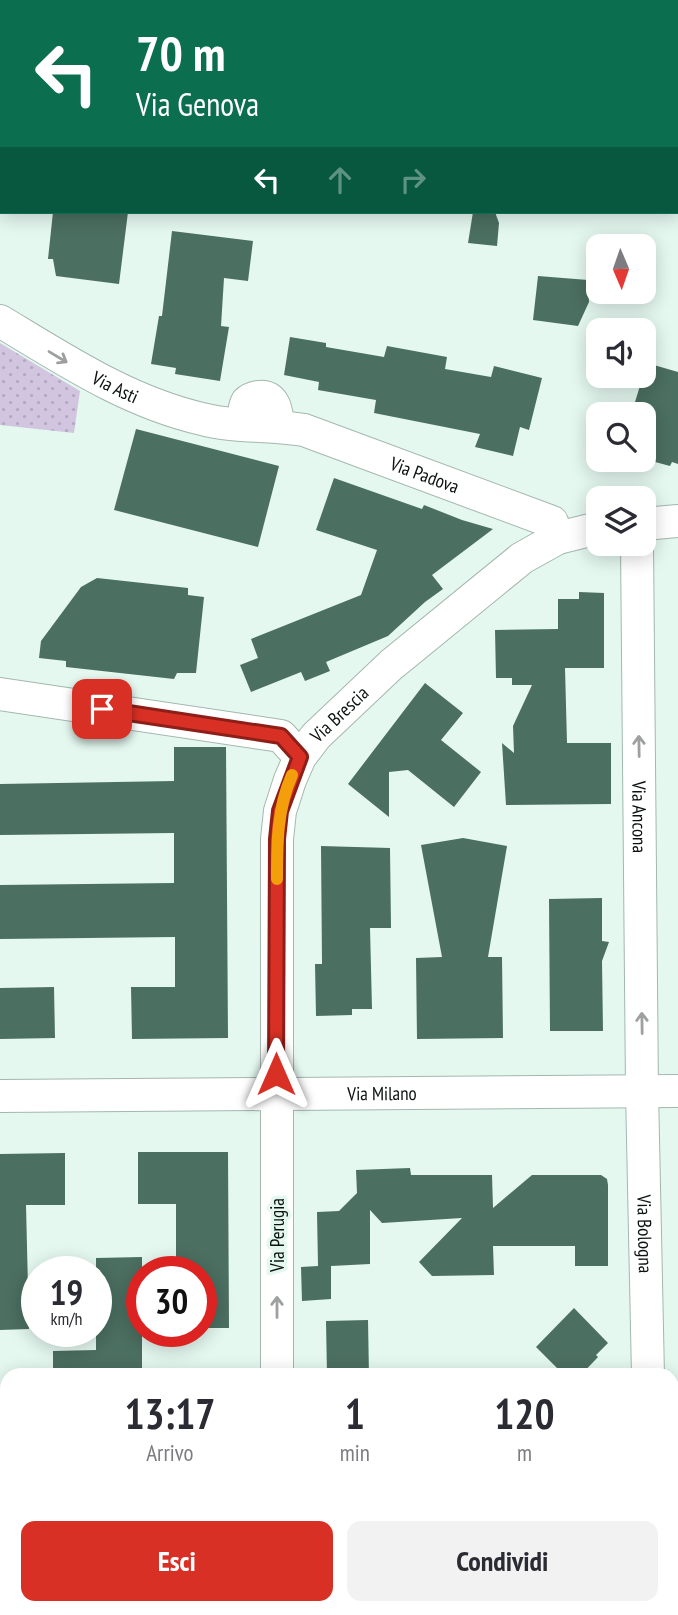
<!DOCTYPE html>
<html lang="it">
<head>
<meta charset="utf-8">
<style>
	body { margin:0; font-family:"PT Sans Narrow",sans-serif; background:#f2f2f3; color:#2b2b33; height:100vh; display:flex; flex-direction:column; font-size:26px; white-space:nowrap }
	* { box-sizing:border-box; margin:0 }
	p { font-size:23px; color:#7c7c81 }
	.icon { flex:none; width:38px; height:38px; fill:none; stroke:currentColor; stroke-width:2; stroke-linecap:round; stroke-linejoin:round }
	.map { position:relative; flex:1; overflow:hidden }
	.sheet { position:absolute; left:0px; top:1368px; width:679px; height:247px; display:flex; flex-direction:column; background:#fff; border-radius:21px 21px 0 0; box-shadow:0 4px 18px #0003 }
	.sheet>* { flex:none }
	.guide { position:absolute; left:0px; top:0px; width:679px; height:214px; box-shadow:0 4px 18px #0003; background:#0b6e4f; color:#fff; overflow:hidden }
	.needle { width:46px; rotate:178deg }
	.controls { position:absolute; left:586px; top:234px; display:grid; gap:14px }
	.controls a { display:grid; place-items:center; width:70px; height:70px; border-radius:14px; background:#fff; box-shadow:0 4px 18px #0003; font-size:35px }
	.speed { position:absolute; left:21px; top:1256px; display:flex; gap:14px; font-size:35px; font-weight:700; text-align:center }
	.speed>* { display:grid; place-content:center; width:91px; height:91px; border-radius:50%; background:#fff; box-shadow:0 4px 18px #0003; line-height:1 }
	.speed small { font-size:18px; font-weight:400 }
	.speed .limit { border:10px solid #d22; background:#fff; color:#111 }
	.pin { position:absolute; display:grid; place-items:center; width:60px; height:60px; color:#fff; margin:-30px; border-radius:14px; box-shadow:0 4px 10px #0006 }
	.me { position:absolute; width:77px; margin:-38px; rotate:0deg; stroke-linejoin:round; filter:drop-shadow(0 0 5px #0008) }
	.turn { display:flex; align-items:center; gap:24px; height:147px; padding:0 21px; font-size:32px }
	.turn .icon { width:91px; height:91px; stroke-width:2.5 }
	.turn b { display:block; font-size:49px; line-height:60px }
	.lanes { display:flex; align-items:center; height:66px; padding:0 21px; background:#0003; justify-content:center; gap:35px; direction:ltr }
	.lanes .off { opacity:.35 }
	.eta { display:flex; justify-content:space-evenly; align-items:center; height:119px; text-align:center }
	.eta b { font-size:42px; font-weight:700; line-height:49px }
	.button { display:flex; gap:14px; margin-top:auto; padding:14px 21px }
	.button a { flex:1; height:80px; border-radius:14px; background:#d93025; color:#fff; font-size:28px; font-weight:700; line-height:80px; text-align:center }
	.button a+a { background:#f2f2f3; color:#2b2b33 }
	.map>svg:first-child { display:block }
	.park { fill:url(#park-dots) }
	.building { fill:#4b6f61 }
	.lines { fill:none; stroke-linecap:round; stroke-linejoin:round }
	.street-casing { stroke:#a3b7af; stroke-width:34 }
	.secondary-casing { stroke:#a3b7af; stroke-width:41 }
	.street { stroke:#fff; stroke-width:32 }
	.secondary { stroke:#f5eaff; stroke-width:38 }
	.oneway { stroke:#9da09f }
	.route-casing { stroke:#8d1f18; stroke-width:18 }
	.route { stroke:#d93025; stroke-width:12 }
	.slow { stroke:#f59e0b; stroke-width:12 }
	.labels { text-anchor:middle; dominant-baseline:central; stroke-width:7; stroke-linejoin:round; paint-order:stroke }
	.street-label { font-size:19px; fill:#0b1210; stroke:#e4f8f0 }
</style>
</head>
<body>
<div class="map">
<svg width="678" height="1615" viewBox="0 0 678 1615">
	<defs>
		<pattern id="park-dots" width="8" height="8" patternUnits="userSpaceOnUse" patternTransform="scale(1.75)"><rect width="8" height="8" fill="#d2c5df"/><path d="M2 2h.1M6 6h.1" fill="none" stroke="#b3a8be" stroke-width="1.8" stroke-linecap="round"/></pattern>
	</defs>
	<rect width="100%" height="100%" fill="#e4f8f0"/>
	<path class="park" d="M 0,343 L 80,391 L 74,433 L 0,425 Z"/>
	<g class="building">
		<path d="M 53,212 L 128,212 L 119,284 L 56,276 L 53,259 L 48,259 Z"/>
		<path d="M 473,212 L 495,212 L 499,223 L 497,246 L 468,243 Z"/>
		<path d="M 172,231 L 253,241 L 248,281 L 224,278 L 221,326 L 229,327 L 220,381 L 175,374 L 176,368 L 151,364 L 159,316 L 162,316 Z"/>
		<path d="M 538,276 L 588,280 L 589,302 L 578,326 L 533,320 Z"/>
		<path d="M 290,337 L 326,343 L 326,347 L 384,357 L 387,346 L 447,357 L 445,369 L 491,377 L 494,366 L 542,378 L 529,430 L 520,427 L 513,456 L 475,447 L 480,434 L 374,413 L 376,400 L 318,390 L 319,382 L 284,375 Z"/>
		<path d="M 647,363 L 678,372 L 678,464 L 672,462 L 670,466 L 644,459 L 644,415 L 631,415 Z"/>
		<path d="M 136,429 L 279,466 L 258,547 L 114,510 Z"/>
		<path d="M 334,478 L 422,509 L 424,505 L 462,520 L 493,529 L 432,575 L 443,589 L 425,602 L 388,636 L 326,662 L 330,671 L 305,681 L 301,672 L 251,692 L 240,665 L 258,658 L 251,639 L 361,595 L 377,550 L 316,530 Z"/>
		<path d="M 97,578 L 188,588 L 188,595 L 204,597 L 196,673 L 177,673 L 174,679 L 66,667 L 66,661 L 39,658 L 41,641 L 81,587 Z"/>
		<path d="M 579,592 L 604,593 L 604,668 L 565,668 L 567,743 L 611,743 L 611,804 L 506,805 L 502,743 L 514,753 L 513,726 L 532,685 L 512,685 L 512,678 L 496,678 L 495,630 L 558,629 L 558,599 L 579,599 Z"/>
		<path d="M 425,683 L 463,713 L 441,740 L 481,772 L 454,807 L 408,770 L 389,772 L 389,817 L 348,784 Z"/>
		<path d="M 174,747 L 226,747 L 228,1038 L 132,1039 L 131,987 L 175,987 L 175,937 L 0,939 L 0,885 L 174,883 L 174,833 L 0,835 L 0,784 L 174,781 Z"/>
		<path d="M 463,838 L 507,846 L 488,957 L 502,957 L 503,1038 L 417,1039 L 416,958 L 442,957 L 421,845 Z"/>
		<path d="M 321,846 L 390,848 L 391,928 L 370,928 L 372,1009 L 352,1009 L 352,1015 L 316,1016 L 315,964 L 322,964 Z"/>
		<path d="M 602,898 L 602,941 L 609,942 L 602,961 L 603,1031 L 550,1031 L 549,899 Z"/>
		<path d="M 54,987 L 55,1038 L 0,1039 L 0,988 Z"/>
		<path d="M 138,1152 L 228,1152 L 229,1328 L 201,1328 L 201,1272 L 176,1272 L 176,1204 L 138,1204 Z"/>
		<path d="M 65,1153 L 65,1205 L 26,1205 L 29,1329 L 0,1330 L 0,1154 Z"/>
		<path d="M 410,1168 L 411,1175 L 492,1175 L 493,1208 L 532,1175 L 601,1175 L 607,1179 L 608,1185 L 608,1266 L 575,1266 L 575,1246 L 493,1246 L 494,1275 L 432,1276 L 419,1262 L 462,1218 L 382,1223 L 370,1210 L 370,1264 L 331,1266 L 331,1299 L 302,1301 L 301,1267 L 318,1266 L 317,1212 L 339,1211 L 357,1193 L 356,1170 Z"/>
		<path d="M 142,1257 L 142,1376 L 53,1376 L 53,1351 L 96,1350 L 96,1258 Z"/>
		<path d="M 574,1308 L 608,1343 L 596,1355 L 598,1357 L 580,1376 L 565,1376 L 536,1347 Z"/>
		<path d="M 368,1320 L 369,1376 L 327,1376 L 326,1321 Z"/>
	</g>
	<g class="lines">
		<g class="street-casing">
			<g id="street">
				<path id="s1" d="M 0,321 C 65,360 128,402 202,419 C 236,428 270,424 304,430 L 552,522 L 558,538"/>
				<path d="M 243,425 C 244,419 243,408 247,402 C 250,399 253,398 258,397 C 275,394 277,412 278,426"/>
				<path d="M 644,524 L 678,521"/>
				<path id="s2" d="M 637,544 L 642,1091 L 648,1376"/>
				<path d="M 0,694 L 281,736 L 300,757"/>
				<path id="s3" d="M 0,1096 L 678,1091"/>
				<path id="s4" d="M 277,1376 L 277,839 L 280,811 L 290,780 L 300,757 L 316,736 L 391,665 L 522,558 L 558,538 L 598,528"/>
				<path d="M 672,1477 L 678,1475"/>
				<path d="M 0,1540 L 7,1540"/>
				<path d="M 278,1608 L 278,1615"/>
				<path d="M 392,1608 L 394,1615"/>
			</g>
		</g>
		<g class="secondary-casing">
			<g id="secondary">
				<path d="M 597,0 L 612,2"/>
				<path d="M 677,9 L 678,9"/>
			</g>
		</g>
		<use href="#street" class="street"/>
		<use href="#secondary" class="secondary"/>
	</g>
	<defs><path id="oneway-shaft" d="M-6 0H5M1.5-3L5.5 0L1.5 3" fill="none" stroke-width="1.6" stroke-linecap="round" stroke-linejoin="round" transform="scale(1.75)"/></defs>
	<g class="oneway">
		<use href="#oneway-shaft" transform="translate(58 357) rotate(31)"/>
		<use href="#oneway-shaft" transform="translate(639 746) rotate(-91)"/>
		<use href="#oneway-shaft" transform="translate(642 1023) rotate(-91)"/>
		<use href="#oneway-shaft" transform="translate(277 1307) rotate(-90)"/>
	</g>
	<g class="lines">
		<g class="route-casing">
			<path id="route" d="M 102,709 L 281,736 L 300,757 L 280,811 L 277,839 L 276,1074"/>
		</g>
		<use href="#route" class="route"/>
		<path class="slow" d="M 277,879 C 277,843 277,809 292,775"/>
	</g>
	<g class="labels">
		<g class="street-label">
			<text stroke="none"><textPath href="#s1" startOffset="133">Via Asti</textPath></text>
			<text stroke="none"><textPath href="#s1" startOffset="457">Via Padova</textPath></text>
			<text stroke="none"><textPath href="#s4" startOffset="681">Via Brescia</textPath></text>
			<text stroke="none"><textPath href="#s2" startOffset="273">Via Ancona</textPath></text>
			<text stroke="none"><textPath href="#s3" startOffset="382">Via Milano</textPath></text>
			<text stroke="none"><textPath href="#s2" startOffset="690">Via Bologna</textPath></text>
			<text transform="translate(277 1235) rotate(-90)">Via Perugia</text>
		</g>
	</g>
</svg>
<div class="controls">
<a><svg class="needle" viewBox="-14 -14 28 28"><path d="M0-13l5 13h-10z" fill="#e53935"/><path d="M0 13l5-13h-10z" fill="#7c7c81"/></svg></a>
<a><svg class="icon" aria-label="sound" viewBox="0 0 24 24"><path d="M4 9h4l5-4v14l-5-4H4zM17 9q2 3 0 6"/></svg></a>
<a><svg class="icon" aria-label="search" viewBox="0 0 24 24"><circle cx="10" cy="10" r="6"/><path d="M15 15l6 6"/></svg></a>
<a><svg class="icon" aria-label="layers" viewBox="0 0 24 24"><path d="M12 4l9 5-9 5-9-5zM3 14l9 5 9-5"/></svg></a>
</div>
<div class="speed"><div>19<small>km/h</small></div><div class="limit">30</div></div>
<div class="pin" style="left:102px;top:709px;background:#d93025"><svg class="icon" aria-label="arrive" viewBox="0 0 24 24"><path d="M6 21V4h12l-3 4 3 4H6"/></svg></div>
<svg class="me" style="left:276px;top:1074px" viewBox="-20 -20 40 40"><path d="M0-17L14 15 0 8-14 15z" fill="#d93025" stroke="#fff" stroke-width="4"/></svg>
<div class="guide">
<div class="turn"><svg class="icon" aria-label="left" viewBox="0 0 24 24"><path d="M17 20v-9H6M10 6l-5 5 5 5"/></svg><div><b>70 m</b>Via Genova</div></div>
<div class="lanes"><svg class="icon" aria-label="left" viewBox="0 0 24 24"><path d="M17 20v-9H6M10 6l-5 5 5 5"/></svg><svg class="icon off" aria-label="ahead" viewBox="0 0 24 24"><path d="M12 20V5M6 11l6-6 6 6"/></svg><svg class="icon off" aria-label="right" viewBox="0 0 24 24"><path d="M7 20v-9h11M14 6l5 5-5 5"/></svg></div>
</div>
<section class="sheet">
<div class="eta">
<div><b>13:17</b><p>Arrivo</p></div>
<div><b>1</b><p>min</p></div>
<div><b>120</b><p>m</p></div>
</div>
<div class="button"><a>Esci</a><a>Condividi</a></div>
</section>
</div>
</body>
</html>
